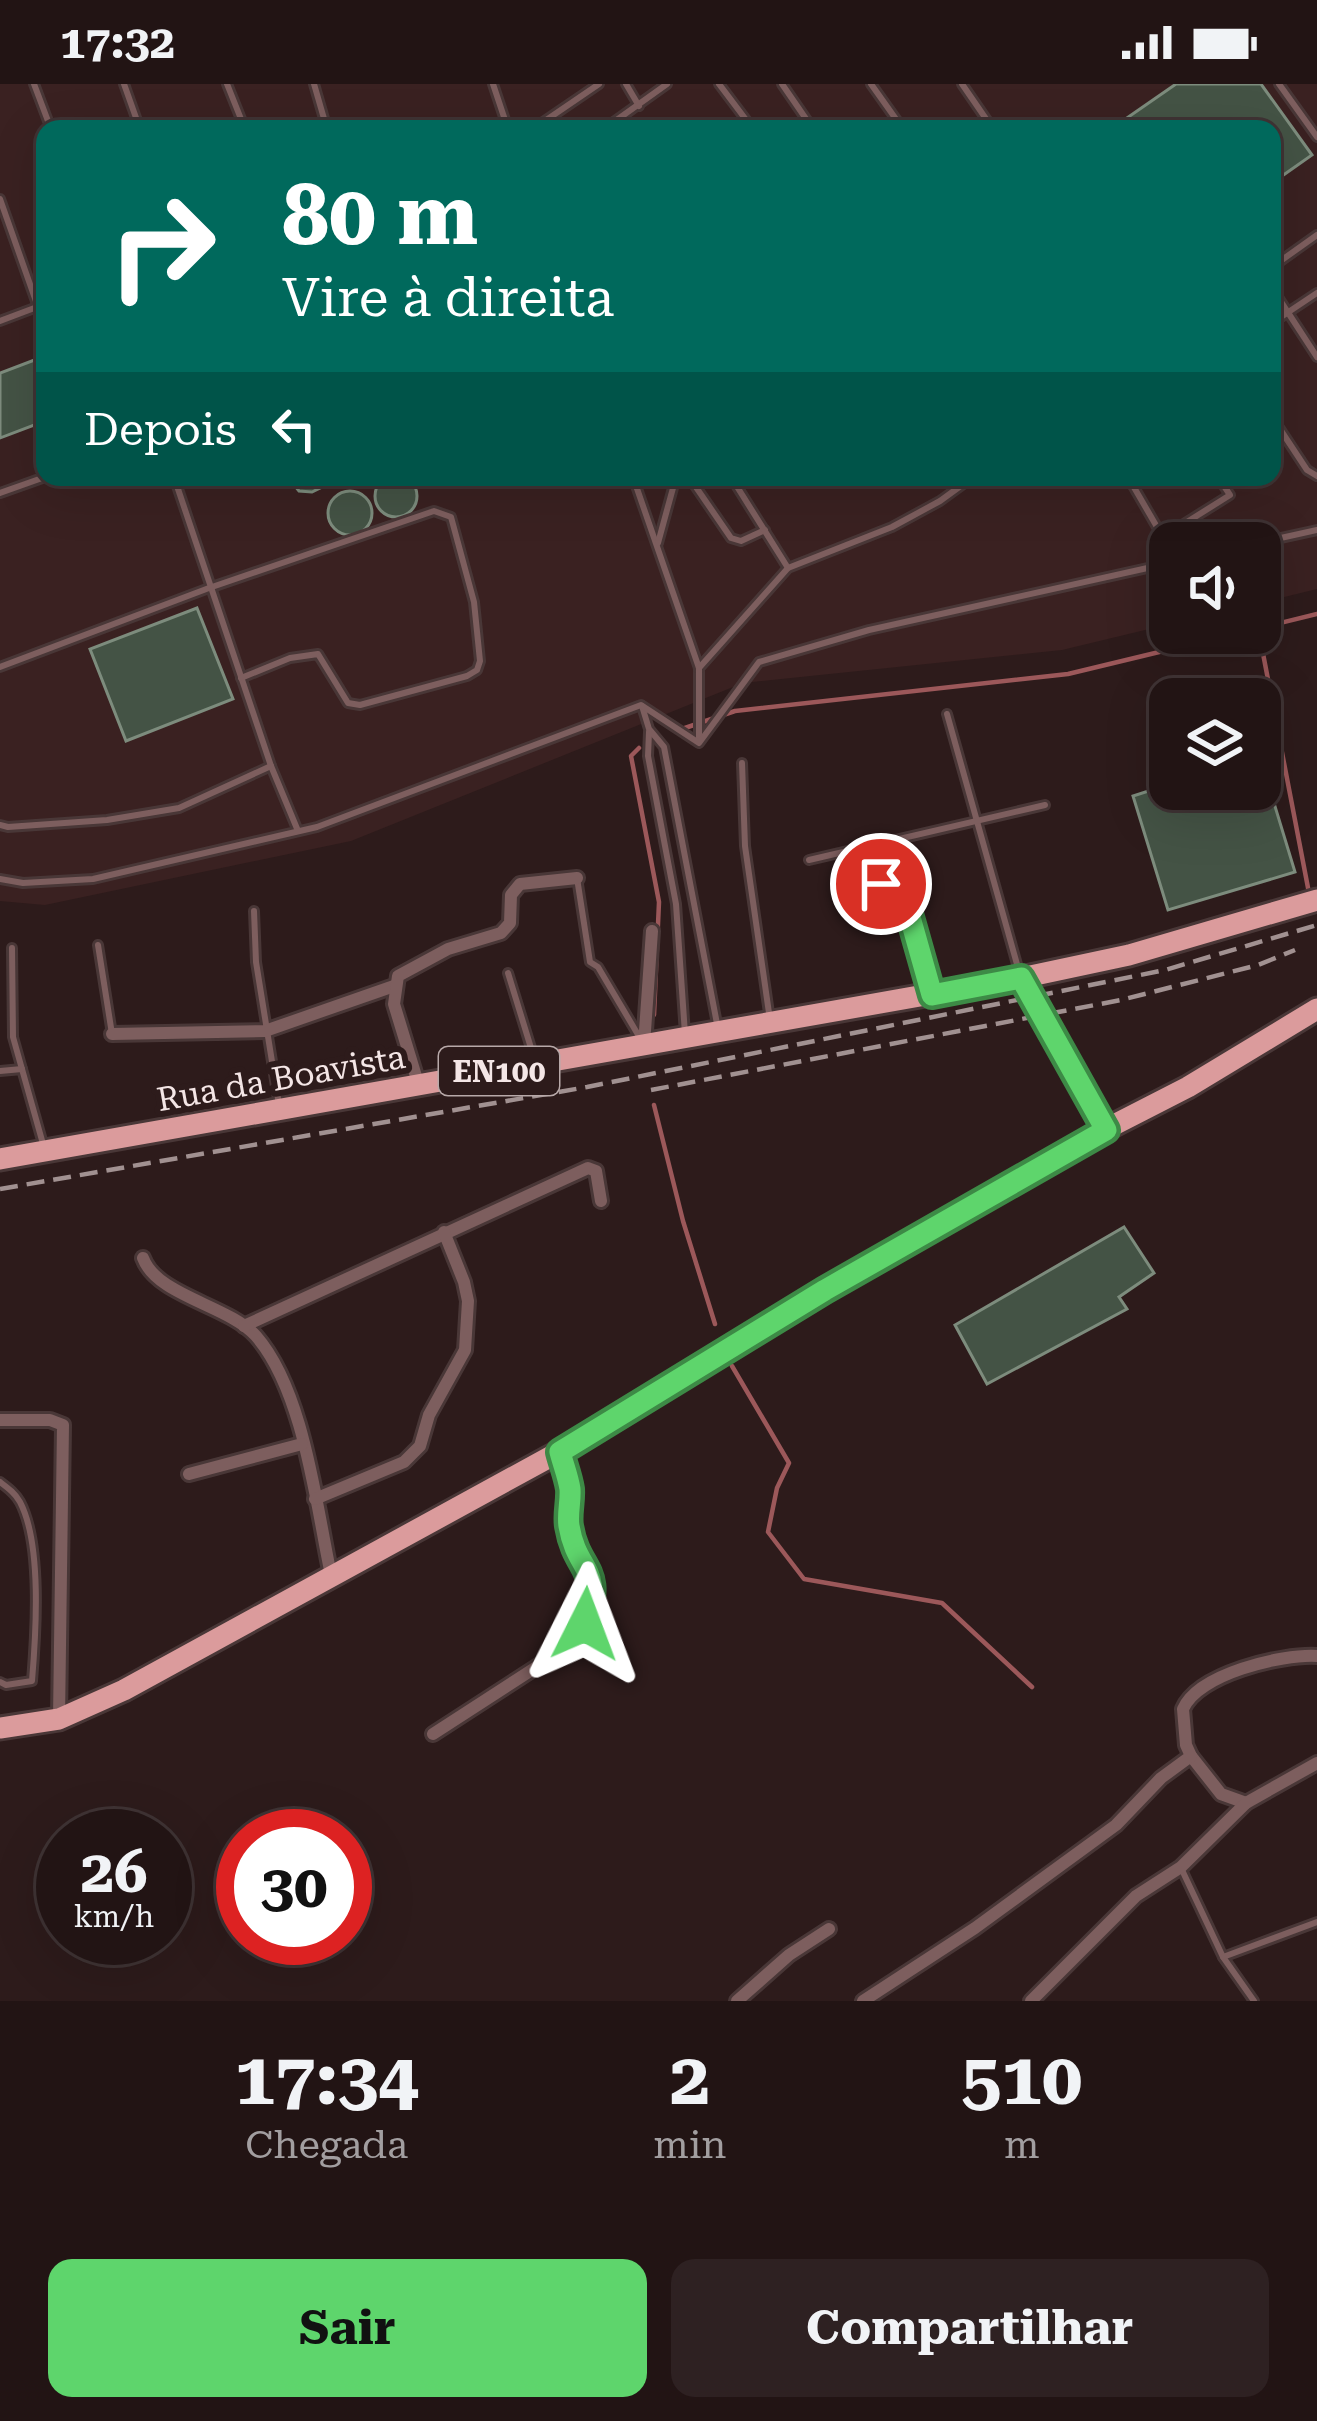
<!DOCTYPE html>
<html lang="pt">
<head>
<meta charset="utf-8">
<style>
	body { margin:0; font-family:"Roboto Serif",serif; background:#2e2122; color:#f1f3f6; height:100vh; display:flex; flex-direction:column; font-size:45px; white-space:nowrap }
	* { box-sizing:border-box; margin:0 }
	p { font-size:39px; color:#a29ea0 }
	.icon { flex:none; width:66px; height:66px; fill:none; stroke:currentColor; stroke-width:2; stroke-linecap:round; stroke-linejoin:round }
	.map { position:relative; height:1917px; overflow:hidden }
	.details { display:flex; flex-direction:column; background:#221414; flex:1 }
	.details>* { flex:none }
	.top-card { position:absolute; left:36px; top:36px; width:1245px; height:366px; border-radius:24px; box-shadow:0 12px 48px #0002,0 0 0 3px #3f3334; background:#00695c; color:#fff; overflow:hidden }
	.controls { position:absolute; left:1149px; top:438px; display:grid; gap:24px }
	.controls a { display:grid; place-items:center; width:132px; height:132px; border-radius:24px; background:#221414; box-shadow:0 12px 48px #0002,0 0 0 3px #3f3334; font-size:60px }
	.speed { position:absolute; left:36px; top:1725px; display:flex; gap:24px; font-size:60px; font-weight:700; text-align:center }
	.speed>* { display:grid; place-content:center; width:156px; height:156px; border-radius:50%; background:#221414; box-shadow:0 12px 48px #0002,0 0 0 3px #3f3334; line-height:1 }
	.speed small { font-size:30px; font-weight:400 }
	.speed .limit { border:18px solid #d22; background:#fff; color:#111 }
	.pin { position:absolute; display:grid; place-items:center; width:102px; height:102px; color:#fff; margin:-51px; border:6px solid #fff; border-radius:50%; box-shadow:0 3px 12px #0007 }
	.me { position:absolute; width:132px; margin:-66px; rotate:3deg; stroke-linejoin:round; filter:drop-shadow(0 0 9px #0008) }
	.turn { display:flex; align-items:center; gap:42px; height:252px; padding:0 48px; font-size:54px }
	.turn .icon { width:156px; height:156px; stroke-width:2.5 }
	.turn b { display:block; font-size:84px; line-height:102px }
	.then { display:flex; align-items:center; height:114px; padding:0 48px; background:#0003; gap:24px; font-size:45px }
	.eta { display:flex; justify-content:space-evenly; align-items:center; height:204px; text-align:center }
	.eta b { font-size:72px; font-weight:700; line-height:84px }
	.primary-button { display:flex; gap:24px; margin-top:auto; padding:24px 48px }
	.primary-button a { flex:1; height:138px; border-radius:24px; background:#5ed56c; color:#111; font-size:48px; font-weight:700; line-height:138px; text-align:center }
	.primary-button a+a { background:#2e2122; color:#f1f3f6 }
	.status { display:flex; justify-content:space-between; align-items:center; height:84px; padding:0 60px; background:#221414; direction:ltr }
	.status svg { height:33px; fill:currentColor }
	.map>svg:first-child { display:block }
	.built { fill:#3a2121; fill-rule:evenodd }
	.lines { fill:none; stroke-linecap:round; stroke-linejoin:round }
	.stream { stroke:#9c585a; stroke-width:4.5 }
	.building { fill:#445345; stroke:#7d8c7d; stroke-width:3 }
	.service-casing { stroke:#493737; stroke-width:12 }
	.minor-casing { stroke:#493737; stroke-width:18 }
	.primary-casing { stroke:#493737; stroke-width:27 }
	.service { stroke:#7d5e5e; stroke-width:6 }
	.minor { stroke:#7d5e5e; stroke-width:12 }
	.primary { stroke:#db9b9c; stroke-width:21 }
	.rail { stroke:#a19191; stroke-width:4.5; stroke-dasharray:18 9; stroke-linecap:butt }
	.route-casing { stroke:#3d8a46; stroke-width:30 }
	.route { stroke:#5ed56c; stroke-width:21 }
	.labels { text-anchor:middle; dominant-baseline:central; stroke-width:12; stroke-linejoin:round; paint-order:stroke }
	.shield { fill:#2d1b1b; stroke:#b8a9a9; stroke-width:3 }
	.shield-label { font-size:30px; font-weight:bold; fill:#f4e6e6 }
	.street-label { font-size:33px; fill:#f4e6e6; stroke:#2d1b1b }
</style>
</head>
<body>
<div class="status"><b>17:32</b><svg viewBox="0 0 49 12"><path d="M0 12V9h3v3zM5 12V6h3v6zM10 12V3h3v9zM15 12V0h3v12zM26 1h20v11H26zM47 4h2v5h-2z"/></svg></div>
<div class="map">
<svg width="1317" height="1917" viewBox="0 0 1317 1917">
	<rect width="100%" height="100%" fill="#2d1b1b"/>
	<path class="built" d="M 0,0 L 1317,0 L 1317,505 L 1260,519 L 1260,459 L 1170,459 L 1170,540 L 1062,566 L 743,599 L 351,757 L 45,821 L 0,817 ZM 45,45 L 1272,45 L 1272,393 L 45,393 Z"/>
	<g class="lines">
		<g class="stream">
			<path d="M 1260,544 L 1317,530"/>
			<path d="M 1254,549 L 1261,559 L 1309,809"/>
			<path d="M 682,645 L 735,627 L 1068,590 L 1238,549"/>
			<path d="M 639,664 L 631,672 L 659,818 L 654,931"/>
			<path d="M 654,1021 L 683,1137 L 715,1240"/>
			<path d="M 732,1282 L 789,1379 L 777,1404 L 768,1448 L 804,1495 L 942,1519 L 1032,1603"/>
		</g>
	</g>
	<g class="building">
		<path d="M 1176,0 L 1261,0 L 1312,71 L 1272,99 L 1272,45 L 1111,45 Z"/>
		<path d="M 45,272 L 45,337 L 0,354 L 0,289 Z"/>
		<circle cx="396" cy="412" r="21"/>
		<path d="M 288,393 L 329,393 L 324,402 L 312,408 L 299,407 Z"/>
		<circle cx="350" cy="429" r="22"/>
		<path d="M 197,524 L 233,615 L 126,657 L 90,565 Z"/>
		<path d="M 1260,673 L 1295,788 L 1168,826 L 1133,712 L 1170,700 L 1170,705 L 1260,705 Z"/>
		<path d="M 1124,1143 L 1154,1189 L 1119,1213 L 1127,1225 L 987,1300 L 955,1241 Z"/>
	</g>
	<g class="lines">
		<g class="service-casing">
			<g id="service">
				<path d="M 34,0 L 51,45"/>
				<path d="M 124,0 L 140,45"/>
				<path d="M 227,0 L 245,45"/>
				<path d="M 314,0 L 327,45"/>
				<path d="M 493,0 L 508,45"/>
				<path d="M 626,0 L 639,22"/>
				<path d="M 719,0 L 753,45"/>
				<path d="M 782,0 L 813,45"/>
				<path d="M 871,0 L 903,45"/>
				<path d="M 962,0 L 993,45"/>
				<path d="M 1279,0 L 1317,53"/>
				<path d="M 533,45 L 599,0"/>
				<path d="M 604,45 L 667,0"/>
				<path d="M 0,115 L 38,223"/>
				<path d="M 1272,183 L 1317,151"/>
				<path d="M 1272,204 L 1317,273"/>
				<path d="M 0,237 L 45,220"/>
				<path d="M 1272,239 L 1317,209"/>
				<path d="M 1272,333 L 1307,386 L 1317,392"/>
				<path d="M 174,393 L 271,682 L 298,747"/>
				<path d="M 633,393 L 699,584 L 699,654"/>
				<path d="M 689,393 L 731,454 L 741,457 L 765,446"/>
				<path d="M 731,393 L 788,484"/>
				<path d="M 1128,393 L 1157,443 L 1171,448 L 1230,411 L 1218,393"/>
				<path d="M 0,409 L 45,393"/>
				<path d="M 658,459 L 676,393"/>
				<path d="M 1258,459 L 1317,446"/>
				<path d="M 0,583 L 209,504 L 434,427 L 451,433 L 474,518 L 480,577 L 477,586 L 467,592 L 360,621 L 348,619 L 318,570 L 290,574 L 241,594"/>
				<path d="M 699,584 L 788,484 L 892,443 L 940,417 L 973,393"/>
				<path d="M 642,622 L 649,645 L 664,663 L 718,945"/>
				<path d="M 947,630 L 1020,891"/>
				<path d="M 649,648 L 648,672 L 676,820 L 685,950"/>
				<path d="M 742,679 L 745,762 L 770,936"/>
				<path d="M 0,741 L 8,743 L 107,736 L 179,724 L 271,682"/>
				<path d="M 873,762 L 881,800 L 908,826 L 930,905"/>
				<path d="M 809,776 L 1045,721"/>
				<path d="M 577,794 L 590,878 L 598,883 L 640,954"/>
				<path d="M 0,795 L 23,799 L 93,795 L 317,743 L 641,621 L 699,659 L 759,578 L 869,546 L 1170,479"/>
				<path d="M 254,827 L 256,878 L 279,1021"/>
				<path d="M 98,861 L 112,950"/>
				<path d="M 12,864 L 13,953 L 43,1060"/>
				<path d="M 508,889 L 535,977"/>
				<path d="M 0,987 L 22,985"/>
				<path d="M 0,1398 C 8,1404 15,1409 20,1418 C 42,1460 36,1549 32,1597 L 6,1601 L 0,1598"/>
				<path d="M 1182,1786 L 1223,1873 L 1254,1917"/>
				<path d="M 1223,1873 L 1317,1838"/>
			</g>
		</g>
		<g class="minor-casing">
			<g id="minor">
				<path d="M 112,950 L 265,947 L 394,902"/>
				<path d="M 644,961 L 652,847"/>
				<path d="M 419,1002 L 394,920 L 398,892 L 448,865 L 501,849 L 510,839 L 511,811 L 520,800 L 577,794"/>
				<path d="M 143,1174 C 157,1212 228,1221 256,1252 C 304,1307 316,1421 331,1491"/>
				<path d="M 244,1242 L 588,1084 L 596,1087 L 601,1117"/>
				<path d="M 0,1336 L 50,1336 L 63,1341 L 59,1635"/>
				<path d="M 189,1390 L 302,1360"/>
				<path d="M 315,1415 L 404,1378 L 420,1362 L 429,1331 L 465,1266 L 468,1217 L 464,1198 L 444,1148"/>
				<path d="M 433,1650 L 558,1569 C 581,1551 603,1517 590,1486 C 584,1471 573,1460 569,1443 C 567,1431 571,1418 570,1405 C 569,1393 563,1380 559,1368"/>
				<path d="M 1191,1672 L 1221,1710 L 1246,1719"/>
				<path d="M 737,1917 L 789,1871 L 829,1845"/>
				<path d="M 863,1917 L 975,1844 L 1116,1741 L 1161,1694 L 1191,1672 L 1186,1661 L 1183,1625 C 1198,1590 1281,1570 1317,1572"/>
				<path d="M 1031,1917 L 1136,1812 L 1181,1783 L 1246,1719 L 1317,1679"/>
			</g>
		</g>
		<g class="primary-casing">
			<g id="primary">
				<path d="M 1021,894 L 1106,1045"/>
				<path d="M 0,1075 L 1021,894 L 1129,871 L 1317,816"/>
				<path d="M 0,1644 L 59,1635 L 124,1606 L 559,1368 L 825,1206 L 1106,1045 L 1188,1003 L 1317,925"/>
			</g>
		</g>
		<use href="#service" class="service"/>
		<use href="#minor" class="minor"/>
		<use href="#primary" class="primary"/>
		<g class="rail">
			<path d="M 651,1006 L 1121,916 L 1258,881 L 1295,866"/>
			<path d="M 0,1105 L 587,1003 L 1165,886 L 1317,841"/>
		</g>
	</g>
	<g class="lines">
		<g class="route-casing">
			<path id="route" d="M 585,1540 C 604,1481 577,1490 569,1442 C 567,1430 571,1417 570,1405 C 568,1392 563,1380 560,1368 L 825,1206 L 1106,1046 L 1021,894 L 932,911 L 908,826 L 881,800"/>
		</g>
		<use href="#route" class="route"/>
	</g>
	<g class="labels">
		<rect class="shield" x="439" y="963" width="120" height="48" rx="9"/>
		<g class="shield-label">
			<text x="499" y="987">EN100</text>
		</g>
		<g class="street-label">
			<text transform="translate(281 994) rotate(-10)">Rua da Boavista</text>
		</g>
	</g>
</svg>
<div class="controls">
<a><svg class="icon" aria-label="sound" viewBox="0 0 24 24"><path d="M4 9h4l5-4v14l-5-4H4zM17 9q2 3 0 6"/></svg></a>
<a><svg class="icon" aria-label="layers" viewBox="0 0 24 24"><path d="M12 4l9 5-9 5-9-5zM3 14l9 5 9-5"/></svg></a>
</div>
<div class="speed"><div>26<small>km/h</small></div><div class="limit">30</div></div>
<div class="pin" style="left:881px;top:800px;background:#d93025"><svg class="icon" aria-label="arrive" viewBox="0 0 24 24"><path d="M6 21V4h12l-3 4 3 4H6"/></svg></div>
<svg class="me" style="left:585px;top:1540px" viewBox="-20 -20 40 40"><path d="M0-17L14 15 0 8-14 15z" fill="#5ed56c" stroke="#fff" stroke-width="4"/></svg>
<div class="top-card">
<div class="turn"><svg class="icon" aria-label="right" viewBox="0 0 24 24"><path d="M7 20v-9h11M14 6l5 5-5 5"/></svg><div><b>80 m</b>Vire à direita</div></div>
<div class="then">Depois<svg class="icon" aria-label="left" viewBox="0 0 24 24"><path d="M17 20v-9H6M10 6l-5 5 5 5"/></svg></div>
</div>
</div>
<section class="details">
<div class="eta">
<div><b>17:34</b><p>Chegada</p></div>
<div><b>2</b><p>min</p></div>
<div><b>510</b><p>m</p></div>
</div>
<div class="primary-button"><a>Sair</a><a>Compartilhar</a></div>
</section>
</body>
</html>
